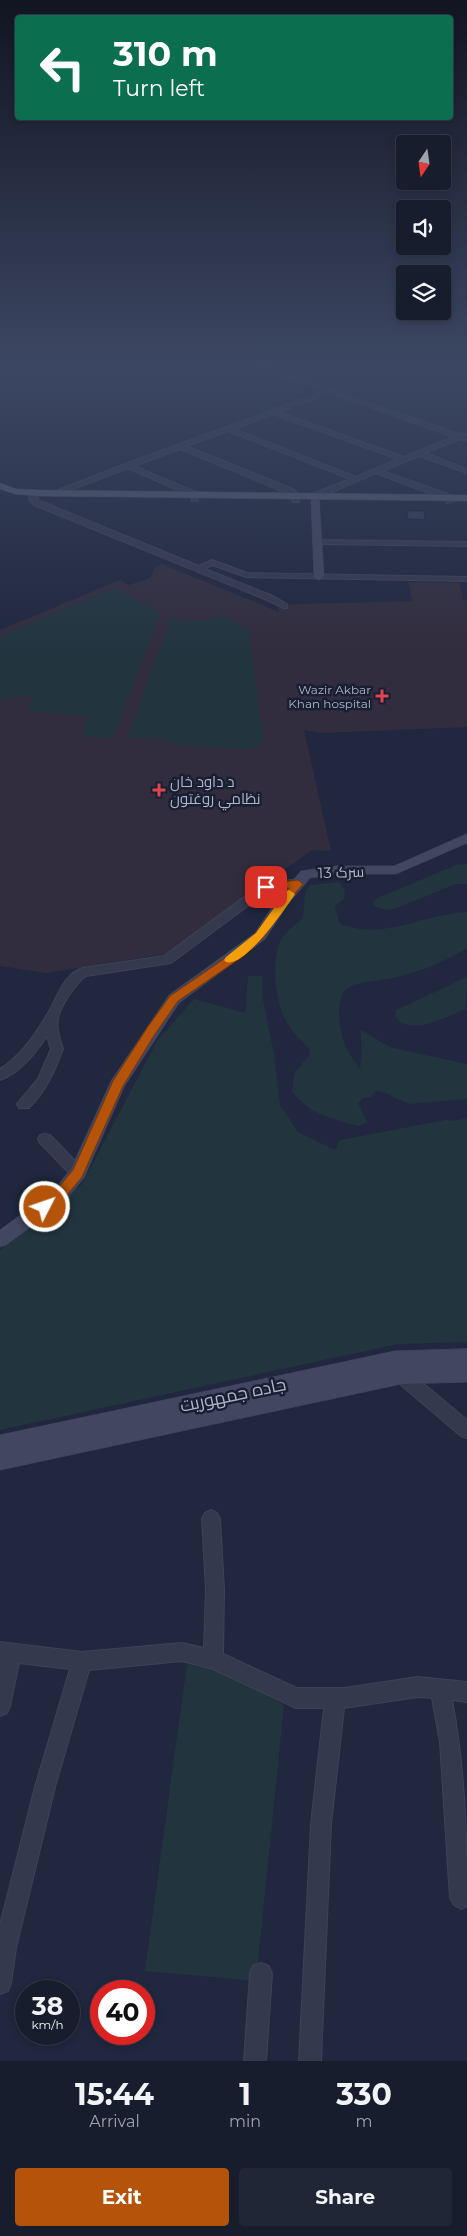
<!DOCTYPE html>
<html lang="en">
<head>
<meta charset="utf-8">
<style>
	body { margin:0; font-family:Montserrat,Cairo,sans-serif; background:#212636; color:#f1f3f6; height:100vh; display:flex; flex-direction:column; font-size:19px; white-space:nowrap }
	* { box-sizing:border-box; margin:0 }
	p { font-size:16px; color:#9fa2aa }
	.icon { flex:none; width:28px; height:28px; fill:none; stroke:currentColor; stroke-width:2; stroke-linecap:round; stroke-linejoin:round }
	.map { position:relative; height:2061px; overflow:hidden }
	.sheet { display:flex; flex-direction:column; background:#181d2e; flex:1 }
	.sheet>* { flex:none }
	.top-card { position:absolute; left:15px; top:15px; width:438px; height:105px; border-radius:5px; box-shadow:0 2px 8px #0003,0 0 0 1px #363b4a; background:#0b6e4f; color:#fff; overflow:hidden }
	.needle { width:32px; rotate:193deg }
	.buttons { position:absolute; left:396px; top:135px; display:grid; gap:10px }
	.buttons a { display:grid; place-items:center; width:55px; height:55px; border-radius:5px; background:#181d2e; box-shadow:0 2px 8px #0003,0 0 0 1px #363b4a; font-size:25px }
	.speed { position:absolute; left:15px; top:1980px; display:flex; gap:10px; font-size:25px; font-weight:700; text-align:center }
	.speed>* { display:grid; place-content:center; width:65px; height:65px; border-radius:50%; background:#181d2e; box-shadow:0 2px 8px #0003,0 0 0 1px #363b4a; line-height:1 }
	.speed small { font-size:12px; font-weight:400 }
	.speed .limit { border:8px solid #d22; background:#fff; color:#111 }
	.pin { position:absolute; display:grid; place-items:center; width:42px; height:42px; color:#fff; margin:-21px; border-radius:10px; box-shadow:0 2px 8px #0006 }
	.me { position:absolute; width:55px; margin:-28px; rotate:49deg; stroke-linejoin:round; filter:drop-shadow(0 0 4px #0008) }
	.turn { display:flex; align-items:center; gap:18px; height:105px; padding:0 15px; font-size:22px }
	.turn .icon { width:65px; height:65px; stroke-width:2.5 }
	.turn b { display:block; font-size:35px; line-height:42px }
	.eta { display:flex; justify-content:space-evenly; align-items:center; height:85px; text-align:center }
	.eta b { font-size:30px; font-weight:700; line-height:35px }
	.cta { display:flex; gap:10px; margin-top:auto; padding:10px 15px }
	.cta a { flex:1; height:58px; border-radius:5px; background:#b45309; color:#fff; font-size:20px; font-weight:700; line-height:58px; text-align:center }
	.cta a+a { background:#212636; color:#f1f3f6 }
	.map>svg:first-child { display:block }
	.medical { fill:#322d3e }
	.green { fill:#22353f }
	.building { fill:#323954; stroke:#1b2134 }
	.lines { fill:none; stroke-linecap:round; stroke-linejoin:round }
	.street-casing { stroke:#3d4356; stroke-width:2 }
	.secondary-casing { stroke:#3d4356; stroke-width:1 }
	.primary-casing { stroke:#3d4356; stroke-width:1 }
	.street { fill:#34394e; fill-rule:evenodd }
	.secondary { fill:#424761; fill-rule:evenodd }
	.primary { fill:#52586e; fill-rule:evenodd }
	.route { fill:#b45309; stroke:#753606 }
	.slow { fill:#f59e0b }
	.health-dot { fill:#e0444e; stroke:#191f32; stroke-width:2 }
	.labels { text-anchor:middle; dominant-baseline:central; stroke-width:5; stroke-linejoin:round; paint-order:stroke }
	.far-poi-label { font-size:12px; fill:#afb4c9; stroke:#191f32; text-anchor:end }
	.poi-label { font-size:15px; fill:#afb4c9; stroke:#191f32; text-anchor:start }
	.street-label { font-size:15px; fill:#afb4c9; stroke:#191f32 }
	.near-street-label { font-size:18px; fill:#afb4c9; stroke:#191f32 }
</style>
</head>
<body>
<div class="map">
<svg width="467" height="2061" viewBox="0 0 467 2061">
	<rect width="100%" height="100%" fill="#20273e"/>
	<path class="medical" d="M 162,564 L 279,612 L 277,606 L 295,604 L 412,601 L 408,582 L 460,583 L 463,600 L 467,600 L 467,727 L 322,733 L 304,730 L 331,851 L 312,850 L 165,954 L 46,973 L 0,966 L 0,630 L 120,580 L 129,585 L 150,578 L 155,567 Z"/>
	<g class="green">
		<path d="M 115,588 L 160,613 L 113,738 L 82,736 L 88,716 L 27,711 L 33,696 L 0,699 L 0,636 Z"/>
		<path d="M 223,616 L 249,630 L 263,739 L 261,745 L 249,750 L 172,744 L 170,740 L 128,737 L 171,618 C 188,624 206,621 223,616 Z"/>
		<path d="M 467,864 L 467,884 L 456,884 L 394,909 L 387,910 L 373,906 L 374,901 L 380,897 L 456,865 Z"/>
		<path d="M 339,882 L 345,891 L 344,899 L 336,905 L 335,909 L 340,924 C 384,941 423,914 467,912 L 467,948 C 445,962 419,972 393,978 C 379,981 361,981 348,988 C 333,998 340,1036 347,1049 C 350,1056 355,1062 360,1069 L 362,1055 L 360,1029 L 389,1047 L 467,1064 L 467,1099 L 409,1104 L 383,1092 L 375,1091 L 371,1097 L 363,1098 L 358,1103 L 367,1122 L 359,1126 C 334,1120 307,1113 292,1091 L 295,1072 L 309,1056 L 310,1049 C 301,1041 293,1033 287,1023 C 275,1004 271,960 281,940 C 285,932 297,924 303,918 L 305,893 L 310,885 Z"/>
		<path d="M 248,976 L 262,976 L 262,995 L 274,1054 L 280,1105 L 298,1132 L 335,1150 L 340,1140 L 446,1120 L 455,1121 L 467,1118 L 467,1342 L 398,1344 L 0,1430 L 0,1250 L 82,1184 L 157,1041 L 194,999 L 245,1013 Z"/>
		<path d="M 467,977 L 466,1009 C 447,1016 409,1038 395,1016 L 396,1010 Z"/>
		<path d="M 187,1664 L 233,1675 L 284,1705 L 256,1981 L 145,1971 Z"/>
	</g>
	<path class="building" d="M 407,511 L 424,511 L 425,520 L 408,519 Z"/>
	<g class="lines">
		<g class="street-casing">
			<g id="street">
				<path d="M 253,365 L 261,365 L 459,434 L 465,434 L 467,441 L 460,439 L 425,453 L 467,469 L 467,473 L 419,456 L 382,471 L 445,493 L 452,496 L 454,501 L 447,503 L 446,499 L 439,497 L 376,473 L 318,498 L 312,498 L 312,494 L 350,479 L 228,431 L 186,446 L 293,489 L 300,496 L 299,502 L 293,502 L 292,497 L 287,493 L 180,449 L 134,466 L 198,493 L 198,501 L 192,501 L 191,496 L 128,468 L 55,496 L 48,494 L 125,464 L 324,391 ZM 330,393 L 454,437 L 404,457 L 279,412 ZM 273,414 L 398,459 L 356,477 L 234,429 Z"/>
				<path d="M 35,491 L 39,493 L 37,499 L 40,501 L 199,566 L 212,560 L 247,573 L 467,577 L 467,581 L 246,577 L 212,565 L 205,569 L 273,596 L 287,604 L 287,608 L 284,608 L 267,600 L 34,505 L 29,499 L 31,493 Z"/>
				<path d="M 314,540 L 467,542 L 467,546 L 317,544 L 314,544 Z"/>
				<path d="M 298,879 L 302,880 L 304,883 L 302,886 L 269,890 L 171,963 L 86,976 C 76,983 61,1005 58,1018 C 56,1029 60,1039 63,1049 C 55,1071 46,1091 29,1108 L 19,1108 L 17,1104 L 38,1079 L 51,1049 L 47,1036 C 35,1053 21,1073 0,1080 L 0,1069 C 21,1056 36,1034 48,1013 C 57,998 64,973 83,968 L 164,956 L 262,884 Z"/>
				<path d="M 45,1134 L 50,1135 L 83,1169 L 85,1173 L 83,1177 L 78,1179 L 73,1177 L 40,1143 L 38,1139 L 40,1135 Z"/>
				<path d="M 401,1368 L 407,1370 L 467,1420 L 467,1438 L 461,1436 L 395,1380 L 393,1375 L 395,1370 Z"/>
				<path d="M 211,1510 L 217,1513 L 220,1519 L 224,1589 L 223,1654 L 297,1688 L 344,1688 L 418,1677 L 467,1682 L 467,1702 L 452,1700 C 465,1768 467,1837 467,1906 L 461,1909 L 454,1905 L 450,1898 L 440,1742 L 432,1698 L 418,1697 L 344,1708 L 331,1824 L 321,2061 L 299,2061 L 311,1824 L 324,1708 L 296,1708 L 213,1669 L 182,1661 L 89,1670 L 55,1787 L 16,1948 L 11,1983 L 8,1991 L 0,1994 L 0,1925 L 35,1787 L 70,1669 L 19,1663 L 10,1706 L 7,1713 L 0,1716 L 0,1642 L 82,1652 L 182,1643 L 204,1648 L 206,1589 L 202,1519 L 205,1513 Z"/>
				<path d="M 261,1963 L 269,1966 L 272,1974 L 266,2061 L 244,2061 L 250,1974 L 253,1966 Z"/>
			</g>
		</g>
		<g class="secondary-casing">
			<g id="secondary">
				<path d="M 315,493 L 319,496 L 324,577 L 319,580 L 314,577 L 311,496 Z"/>
				<path d="M 467,834 L 467,843 L 396,874 L 336,874 L 310,878 L 288,904 L 265,939 L 179,1003 L 124,1087 L 84,1178 L 65,1201 L 6,1245 L 0,1247 L 0,1230 L 53,1191 L 71,1169 L 111,1081 L 169,995 L 255,933 L 278,898 L 301,871 L 336,866 L 394,866 Z"/>
				<path d="M 467,1349 L 467,1382 L 401,1384 L 0,1470 L 0,1435 L 395,1351 Z"/>
			</g>
		</g>
		<g class="primary-casing">
			<path id="primary" d="M 0,483 L 16,489 L 39,490 L 467,495 L 467,501 L 39,496 L 15,494 L 0,489 Z"/>
		</g>
		<use href="#street" class="street"/>
		<use href="#secondary" class="secondary"/>
		<use href="#primary" class="primary"/>
	</g>
	<linearGradient id="sky" x2="0" y2="1"><stop stop-color="#121522"/><stop offset="0.56" stop-color="#3c4763"/><stop offset="1" stop-color="#3c4763" stop-opacity="0"/></linearGradient>
	<rect width="467" height="653" fill="url(#sky)"/>
	<path class="route" d="M 298,880 L 303,884 L 286,904 L 263,938 L 242,957 L 178,1001 L 155,1034 L 123,1086 L 82,1177 L 63,1200 L 50,1210 L 45,1212 L 41,1210 L 39,1207 L 41,1203 L 54,1193 L 73,1170 L 113,1081 L 147,1028 L 170,996 L 234,952 L 256,933 L 289,888 L 266,890 L 263,889 L 263,884 Z"/>
	<path class="slow" d="M 289,890 L 295,894 C 285,909 245,968 226,962 L 224,960 L 226,957 L 256,933 L 286,891 Z"/>
	<g class="health-dot">
		<path d="M379.5 688.5h5v5h5v5h-5v5h-5v-5h-5v-5h5z"/>
		<path d="M156.5 782.5h5v5h5v5h-5v5h-5v-5h-5v-5h5z"/>
	</g>
	<g class="labels">
		<g class="far-poi-label">
			<text x="371" y="689">Wazir Akbar<tspan x="371" dy="14">Khan hospital</tspan></text>
		</g>
		<g class="poi-label">
			<text x="170" y="781">د داود خان<tspan x="170" dy="17">نظامي روغتون</tspan></text>
		</g>
		<g class="street-label">
			<text transform="translate(341 872) rotate(-2)">سرک 13</text>
		</g>
		<g class="near-street-label">
			<text transform="translate(233 1395) rotate(-12)">جاده جمهوریت</text>
		</g>
	</g>
</svg>
<div class="buttons">
<a><svg class="needle" viewBox="-14 -14 28 28"><path d="M0-13l5 13h-10z" fill="#e53935"/><path d="M0 13l5-13h-10z" fill="#9fa2aa"/></svg></a>
<a><svg class="icon" aria-label="sound" viewBox="0 0 24 24"><path d="M4 9h4l5-4v14l-5-4H4zM17 9q2 3 0 6"/></svg></a>
<a><svg class="icon" aria-label="layers" viewBox="0 0 24 24"><path d="M12 4l9 5-9 5-9-5zM3 14l9 5 9-5"/></svg></a>
</div>
<div class="speed"><div>38<small>km/h</small></div><div class="limit">40</div></div>
<div class="pin" style="left:266px;top:887px;background:#d93025"><svg class="icon" aria-label="arrive" viewBox="0 0 24 24"><path d="M6 21V4h12l-3 4 3 4H6"/></svg></div>
<svg class="me" style="left:45px;top:1207px" viewBox="-20 -20 40 40"><circle r="17" fill="#b45309" stroke="#fff" stroke-width="3"/><path d="M0-11L8 9 0 5-8 9z" fill="#fff"/></svg>
<div class="top-card">
<div class="turn"><svg class="icon" aria-label="left" viewBox="0 0 24 24"><path d="M17 20v-9H6M10 6l-5 5 5 5"/></svg><div><b>310 m</b>Turn left</div></div>
</div>
</div>
<section class="sheet">
<div class="eta">
<div><b>15:44</b><p>Arrival</p></div>
<div><b>1</b><p>min</p></div>
<div><b>330</b><p>m</p></div>
</div>
<div class="cta"><a>Exit</a><a>Share</a></div>
</section>
</body>
</html>
